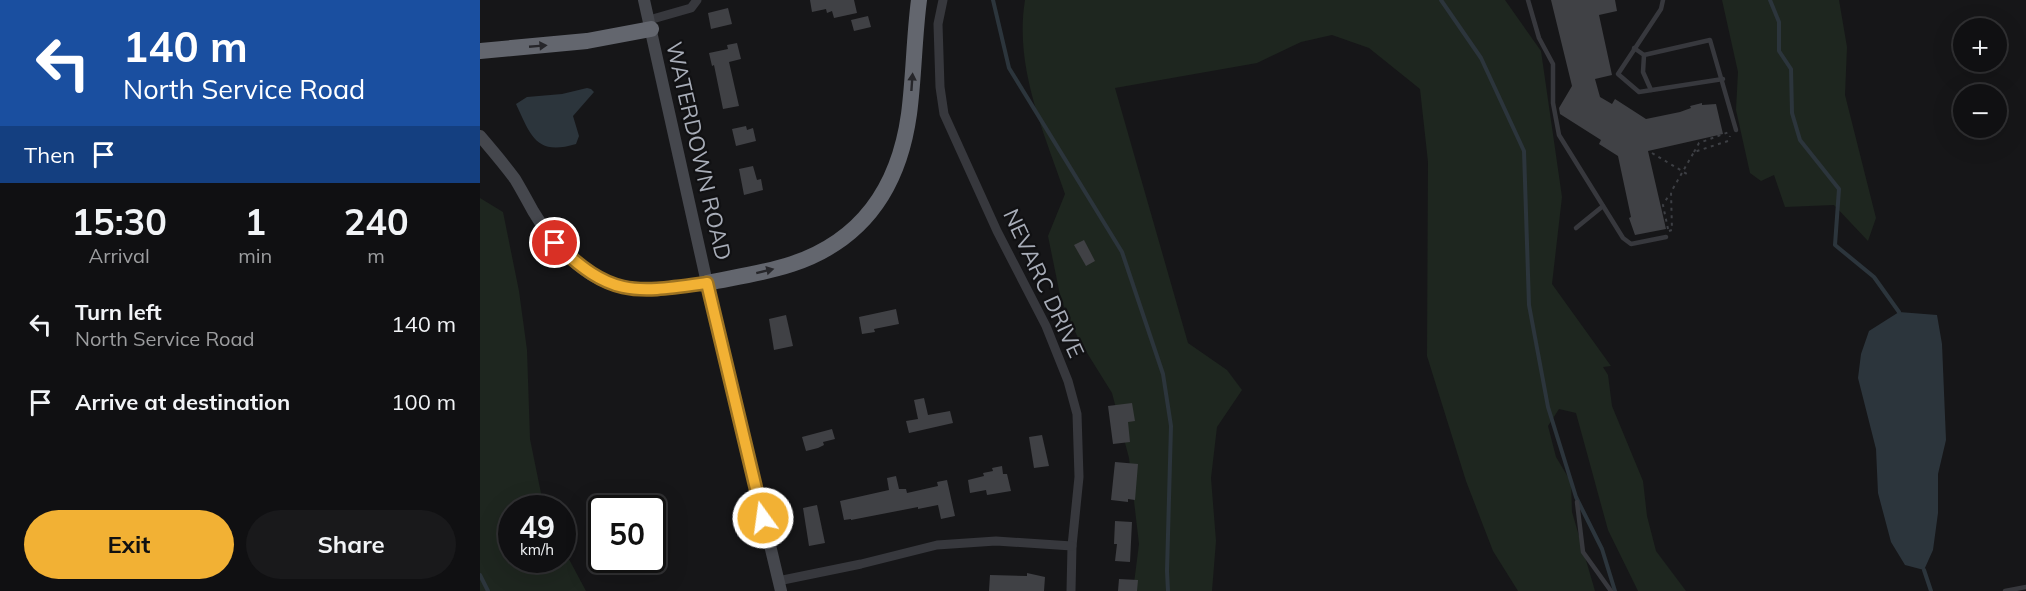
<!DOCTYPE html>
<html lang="en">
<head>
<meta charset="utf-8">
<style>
	body { margin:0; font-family:Mulish,sans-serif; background:#19191b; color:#f1f3f6; height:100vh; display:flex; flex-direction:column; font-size:22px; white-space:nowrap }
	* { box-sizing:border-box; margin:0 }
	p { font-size:20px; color:#9c9d9f }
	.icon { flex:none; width:33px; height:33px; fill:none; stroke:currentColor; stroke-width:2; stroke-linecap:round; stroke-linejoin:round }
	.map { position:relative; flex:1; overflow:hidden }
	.details { display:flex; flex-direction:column; background:#101012; width:480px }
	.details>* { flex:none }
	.hud { background:#1a4fa0; color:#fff; overflow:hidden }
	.buttons { position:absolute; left:1473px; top:18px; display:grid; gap:12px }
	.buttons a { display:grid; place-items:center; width:54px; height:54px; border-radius:50%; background:#101012; box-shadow:0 6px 24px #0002,0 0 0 2px #303032; font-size:30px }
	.speed { position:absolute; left:18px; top:495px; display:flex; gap:12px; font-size:30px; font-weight:700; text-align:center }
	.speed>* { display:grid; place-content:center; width:78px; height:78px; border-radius:50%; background:#101012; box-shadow:0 6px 24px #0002,0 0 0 2px #303032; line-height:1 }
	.speed small { font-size:15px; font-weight:400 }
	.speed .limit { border:3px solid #111; border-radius:9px; background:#fff; color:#111 }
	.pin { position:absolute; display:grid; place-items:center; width:51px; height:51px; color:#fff; margin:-26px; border:3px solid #fff; border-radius:50%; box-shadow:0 2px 6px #0007 }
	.me { position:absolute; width:66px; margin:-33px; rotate:346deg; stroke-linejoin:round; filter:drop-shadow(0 0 4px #0008) }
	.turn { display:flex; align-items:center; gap:21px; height:126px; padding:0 24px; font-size:27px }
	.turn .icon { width:78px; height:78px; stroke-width:2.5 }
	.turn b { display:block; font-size:42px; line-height:51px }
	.then { display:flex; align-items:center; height:57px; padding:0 24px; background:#0003; gap:12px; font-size:22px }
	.eta { display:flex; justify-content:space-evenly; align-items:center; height:102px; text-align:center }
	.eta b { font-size:36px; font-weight:700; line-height:42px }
	.button { display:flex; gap:12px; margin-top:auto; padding:12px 24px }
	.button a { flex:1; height:69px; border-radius:36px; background:#f2b134; color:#111; font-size:24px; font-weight:700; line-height:69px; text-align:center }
	.button a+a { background:#19191b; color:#f1f3f6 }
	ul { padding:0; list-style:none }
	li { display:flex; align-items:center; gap:18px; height:78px; padding:0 24px }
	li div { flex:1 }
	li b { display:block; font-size:22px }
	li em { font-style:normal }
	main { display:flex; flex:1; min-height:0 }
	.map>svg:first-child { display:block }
	.green { fill:#1e261f }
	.water { fill:#2c353c }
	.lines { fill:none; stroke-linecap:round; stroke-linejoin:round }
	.stream { stroke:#2c353c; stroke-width:4 }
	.building { fill:#404145 }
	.path { stroke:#3d3f44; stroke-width:2; stroke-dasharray:3 4.5; stroke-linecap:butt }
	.lane { stroke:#37383d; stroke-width:4.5 }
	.street { stroke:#37383d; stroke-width:9 }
	.secondary { stroke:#45474d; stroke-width:12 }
	.highway { stroke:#63666e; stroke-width:16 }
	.oneway { fill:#26262a }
	.route-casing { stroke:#9d7322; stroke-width:15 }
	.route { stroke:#f2b134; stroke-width:10 }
	.labels { text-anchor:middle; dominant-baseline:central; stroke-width:4.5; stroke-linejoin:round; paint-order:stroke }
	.street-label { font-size:22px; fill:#a8adb8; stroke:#111113 }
</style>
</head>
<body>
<main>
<section class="details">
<div class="hud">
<div class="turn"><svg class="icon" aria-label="left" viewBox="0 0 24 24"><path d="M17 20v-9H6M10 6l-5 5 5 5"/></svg><div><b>140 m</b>North Service Road</div></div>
<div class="then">Then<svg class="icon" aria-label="arrive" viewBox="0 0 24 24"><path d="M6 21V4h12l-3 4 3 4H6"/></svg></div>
</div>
<div class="eta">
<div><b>15:30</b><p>Arrival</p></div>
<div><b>1</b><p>min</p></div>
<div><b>240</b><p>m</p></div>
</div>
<ul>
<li><svg class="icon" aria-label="left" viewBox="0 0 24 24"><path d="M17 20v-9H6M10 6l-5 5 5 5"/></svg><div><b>Turn left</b><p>North Service Road</p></div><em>140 m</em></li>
<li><svg class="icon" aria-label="arrive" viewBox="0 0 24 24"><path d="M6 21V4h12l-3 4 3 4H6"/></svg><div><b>Arrive at destination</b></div><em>100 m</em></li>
</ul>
<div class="button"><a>Exit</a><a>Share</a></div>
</section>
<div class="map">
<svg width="1546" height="591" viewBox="0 0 1546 591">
	<rect width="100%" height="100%" fill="#161618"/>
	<g class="green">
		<path d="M 545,0 L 1025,0 L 1061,51 L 1082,197 L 1072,284 L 1131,366 L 1123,367 L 1128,375 L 1132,406 L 1163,481 L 1167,516 L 1176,551 L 1206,591 L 1158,591 L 1128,530 L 1096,413 L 1079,409 L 1068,426 L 1076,457 L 1091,482 L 1092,512 L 1115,591 L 1038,591 L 1013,551 L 986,481 L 947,356 L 948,162 L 940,89 L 889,48 L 852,35 L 821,42 L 777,63 L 635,88 L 708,343 L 747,370 L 762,390 L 737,427 L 731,478 L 736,541 L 732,591 L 653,591 L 659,544 L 649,458 L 632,393 L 599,340 L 581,300 L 568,236 L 585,194 C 564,132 534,67 545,0 Z"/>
		<path d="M 1242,0 L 1359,0 L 1367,47 L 1365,95 L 1396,218 L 1388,241 L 1354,205 L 1305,207 L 1294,175 L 1281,181 L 1270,173 L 1256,110 L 1258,72 Z"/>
		<path d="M 0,198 L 23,212 L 39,291 L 47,350 L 50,439 L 64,508 L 32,508 L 32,560 L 82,560 L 83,548 L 106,591 L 0,591 Z"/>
	</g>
	<g class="water">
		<path d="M 107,88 L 111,89 L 114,92 L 93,116 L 99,136 L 96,144 C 56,156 51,136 36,104 L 47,97 L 82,94 Z"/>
		<path d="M 1419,312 L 1457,315 L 1462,344 L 1466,440 L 1458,474 L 1458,513 L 1453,550 L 1444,570 L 1425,565 L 1411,542 L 1398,493 L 1396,449 L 1378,378 L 1381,354 L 1389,331 Z"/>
	</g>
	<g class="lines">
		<g class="stream">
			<path d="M 513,0 L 529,68 L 642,252 L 683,374 L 691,426 L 687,571 L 688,591"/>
			<path d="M 961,0 L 1001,58 L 1044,151 L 1049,305 L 1068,407 L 1096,497 L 1122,549 L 1135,591"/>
			<path d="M 1290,0 L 1299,22 L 1299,51 L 1311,69 L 1312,113 L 1320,140 L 1359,189 L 1355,245 L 1394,277 L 1419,312"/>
			<path d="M 1444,570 L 1451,591"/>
			<path d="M 0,575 L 8,591"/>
		</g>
	</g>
	<g class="building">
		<path d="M 330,0 L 374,0 L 377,13 L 354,18 L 352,11 L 347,13 L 346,9 L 332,12 Z"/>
		<path d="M 1071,0 L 1135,0 L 1137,11 L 1119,15 L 1132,75 L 1115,79 L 1120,97 L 1132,104 L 1135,99 L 1166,119 L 1200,112 L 1211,108 L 1210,106 L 1222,103 L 1222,105 L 1236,104 L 1243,134 L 1168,151 L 1186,229 L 1155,235 L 1149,218 L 1151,217 L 1138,156 L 1119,144 L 1121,140 L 1080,114 L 1079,108 L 1092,86 Z"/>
		<path d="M 248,8 L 252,24 L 231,29 L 228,13 Z"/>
		<path d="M 388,16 L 391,27 L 374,31 L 371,20 Z"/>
		<path d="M 257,43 L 261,59 L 249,62 L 259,106 L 243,109 L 234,65 L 232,66 L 229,53 L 248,49 L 247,45 Z"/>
		<path d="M 266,126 L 267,130 L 273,128 L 276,141 L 256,146 L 252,129 Z"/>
		<path d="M 273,166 L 277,180 L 281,179 L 283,190 L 264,195 L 259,169 Z"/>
		<path d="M 604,240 L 615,261 L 606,266 L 594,245 Z"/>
		<path d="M 416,309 L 419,324 L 394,329 L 395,332 L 382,334 L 379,317 Z"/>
		<path d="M 306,315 L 313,346 L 294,350 L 289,319 Z"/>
		<path d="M 444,398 L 448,415 L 470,411 L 473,423 L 429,433 L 426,421 L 438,419 L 434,400 Z"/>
		<path d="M 652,403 L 655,421 L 648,422 L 650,442 L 633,444 L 628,406 Z"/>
		<path d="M 352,429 L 355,439 L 343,442 L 344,445 L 338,448 L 326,451 L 322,437 Z"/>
		<path d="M 562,435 L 569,466 L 554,468 L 549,437 Z"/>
		<path d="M 635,462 L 658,464 L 655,500 L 648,499 L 648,502 L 631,500 Z"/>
		<path d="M 522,466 L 523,474 L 527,474 L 531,491 L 507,495 L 506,490 L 490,493 L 488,480 L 504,476 L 503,473 L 513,471 L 512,468 Z"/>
		<path d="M 416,476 L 419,489 L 426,489 L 427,493 L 458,486 L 457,482 L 467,480 L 475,516 L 461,519 L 458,505 L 438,509 L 438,507 L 371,520 L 371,519 L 364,520 L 360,501 L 409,490 L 407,478 Z"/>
		<path d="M 337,505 L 345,543 L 329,546 L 323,508 Z"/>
		<path d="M 635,521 L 652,522 L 650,562 L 635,561 L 637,544 L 634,544 Z"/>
		<path d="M 547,573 L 565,577 L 564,591 L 509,591 L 510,575 L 547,576 Z"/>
		<path d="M 639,579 L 658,580 L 657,591 L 638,591 Z"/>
	</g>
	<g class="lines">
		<g class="path">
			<path d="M 1214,152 L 1219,143 L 1249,132"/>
			<path d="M 1172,153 L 1207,174"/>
			<path d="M 1188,229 L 1183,205 L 1189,195"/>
			<path d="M 1189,231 L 1192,230 L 1191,192 L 1214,152 L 1248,141 L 1250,136"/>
		</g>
		<g class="lane">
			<path d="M 1048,0 L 1059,38 L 1073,64 L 1073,103 L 1079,135 L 1143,238 L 1151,244 L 1186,237"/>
			<path d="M 1183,0 L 1181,9 L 1138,74 L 1159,92 L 1243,79"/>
			<path d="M 1154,48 L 1164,55 L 1230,40 L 1256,130"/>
			<path d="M 1164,55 L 1163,72 L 1171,90"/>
			<path d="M 1096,228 L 1123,206"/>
			<path d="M 1097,502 L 1103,552 L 1131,591"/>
			<path d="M 1525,591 L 1546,587"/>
		</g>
		<g class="street">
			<path d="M 463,0 L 458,24 L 460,87 L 464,114 L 517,231 L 566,326 L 588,381 L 597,414 L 599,477 L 592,546 L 591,591"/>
			<path d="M 169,20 L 211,8 L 217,0"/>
			<path d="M 298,581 L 381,564 L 457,545 L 516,541 L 592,546"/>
		</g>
		<g class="secondary">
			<path d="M 164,0 L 227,283 L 301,591"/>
			<path d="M 0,136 C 12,150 24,164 35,179 C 41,189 47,200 53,211 C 72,243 102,279 141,287 C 170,293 199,287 227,283"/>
		</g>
		<g class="highway">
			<path d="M 0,51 L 107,41 L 171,29"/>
			<path d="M 227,283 C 256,277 285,273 312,264 C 384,240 419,186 429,114 C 434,76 434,38 439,0"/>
		</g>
	</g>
	<defs><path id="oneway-solid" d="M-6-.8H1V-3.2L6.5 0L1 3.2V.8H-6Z" transform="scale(1.5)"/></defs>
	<g class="oneway">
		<use href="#oneway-solid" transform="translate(58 46) rotate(-5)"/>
		<use href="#oneway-solid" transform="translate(432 82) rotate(-86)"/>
		<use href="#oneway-solid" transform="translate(285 271) rotate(-14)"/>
	</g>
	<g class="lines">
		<g class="route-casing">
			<path id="route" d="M 75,243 C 132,298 154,293 227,283 L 283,518"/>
		</g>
		<use href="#route" class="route"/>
	</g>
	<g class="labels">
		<g class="street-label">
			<text transform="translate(219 151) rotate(77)">WATERDOWN ROAD</text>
			<text transform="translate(564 283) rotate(65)">NEVARC DRIVE</text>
		</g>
	</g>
</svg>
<div class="buttons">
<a>+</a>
<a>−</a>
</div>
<div class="speed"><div>49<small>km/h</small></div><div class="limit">50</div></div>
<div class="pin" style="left:75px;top:243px;background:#d93025"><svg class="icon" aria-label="arrive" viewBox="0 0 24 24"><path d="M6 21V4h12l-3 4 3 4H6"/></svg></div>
<svg class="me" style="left:283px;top:518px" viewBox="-20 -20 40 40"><circle r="17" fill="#f2b134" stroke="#fff" stroke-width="3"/><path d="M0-11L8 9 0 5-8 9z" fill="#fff"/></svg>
</div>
</main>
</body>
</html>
